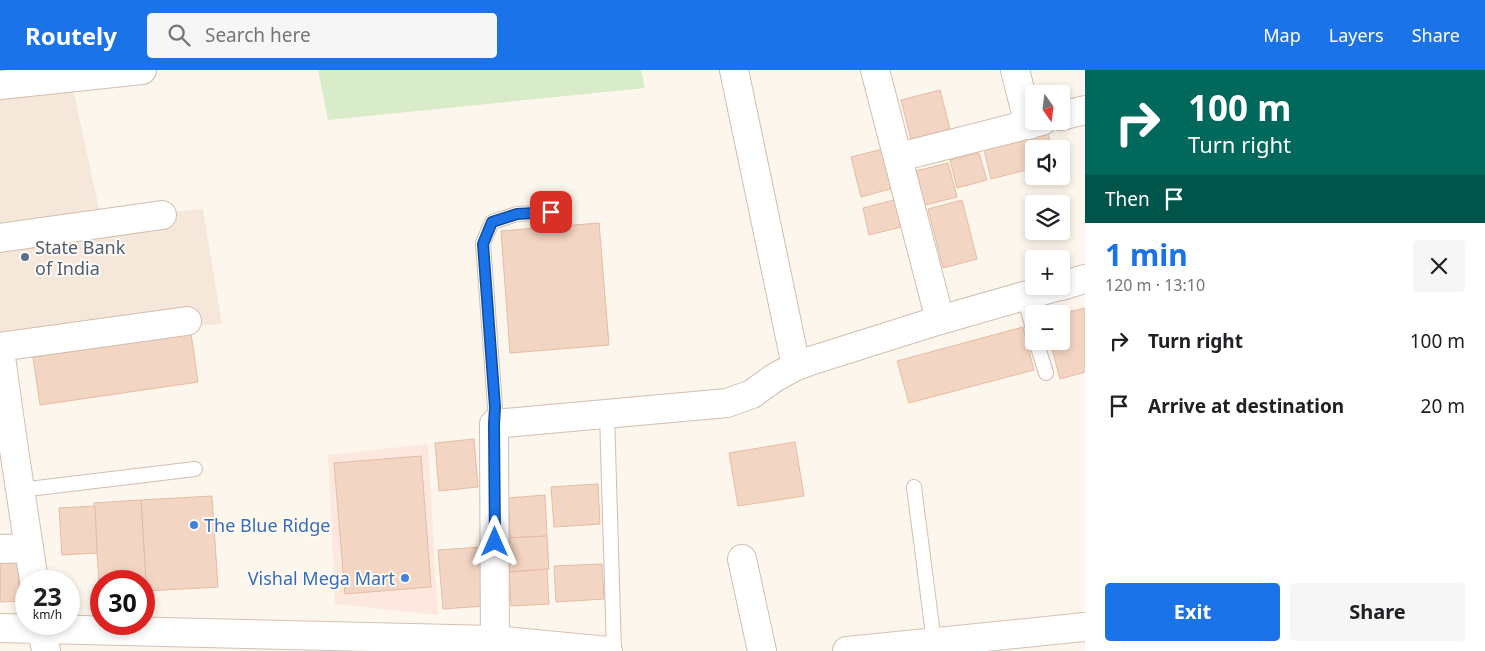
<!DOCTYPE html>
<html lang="en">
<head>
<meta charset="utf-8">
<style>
	body { margin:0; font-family:"Noto Sans",sans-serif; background:#f6f6f6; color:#202124; height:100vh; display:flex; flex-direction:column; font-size:19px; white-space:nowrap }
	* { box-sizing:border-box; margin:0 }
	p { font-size:16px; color:#757577 }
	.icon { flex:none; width:28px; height:28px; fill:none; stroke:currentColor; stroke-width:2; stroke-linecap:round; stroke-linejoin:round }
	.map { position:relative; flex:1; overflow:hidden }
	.sheet { display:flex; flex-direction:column; background:#fff; width:400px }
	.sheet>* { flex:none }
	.banner { background:#00695c; color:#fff; overflow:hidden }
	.needle { width:32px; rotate:166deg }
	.controls { position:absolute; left:1025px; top:15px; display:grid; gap:10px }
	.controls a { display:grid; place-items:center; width:45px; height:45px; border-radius:5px; background:#fff; box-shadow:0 2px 8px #0003; font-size:25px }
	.speed { position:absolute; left:15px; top:500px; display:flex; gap:10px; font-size:25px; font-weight:700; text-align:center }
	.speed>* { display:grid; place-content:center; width:65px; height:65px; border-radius:50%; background:#fff; box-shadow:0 2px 8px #0003; line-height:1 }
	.speed small { font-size:12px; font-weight:400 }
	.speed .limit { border:8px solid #d22; background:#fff; color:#111 }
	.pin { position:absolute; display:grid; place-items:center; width:42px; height:42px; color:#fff; margin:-21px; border-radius:10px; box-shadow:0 2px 8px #0006 }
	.me { position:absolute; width:55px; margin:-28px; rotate:0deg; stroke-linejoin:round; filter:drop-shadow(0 0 4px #0008) }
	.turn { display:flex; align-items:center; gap:18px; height:105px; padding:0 20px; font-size:22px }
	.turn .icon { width:65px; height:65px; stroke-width:2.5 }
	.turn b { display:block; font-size:35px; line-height:42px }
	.then { display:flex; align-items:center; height:48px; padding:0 20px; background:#0003; gap:10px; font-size:19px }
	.round { display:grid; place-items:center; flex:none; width:52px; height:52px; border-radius:5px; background:#f6f6f6 }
	.head { display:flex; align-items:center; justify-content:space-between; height:85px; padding:0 20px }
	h1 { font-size:30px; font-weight:700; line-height:38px; color:#1a73e8 }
	.primary-button { display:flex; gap:10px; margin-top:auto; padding:10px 20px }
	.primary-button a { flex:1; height:58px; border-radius:5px; background:#1a73e8; color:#fff; font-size:20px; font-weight:700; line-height:58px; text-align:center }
	.primary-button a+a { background:#f6f6f6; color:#202124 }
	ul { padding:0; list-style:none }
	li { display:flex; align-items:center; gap:15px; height:65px; padding:0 20px }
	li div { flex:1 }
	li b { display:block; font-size:19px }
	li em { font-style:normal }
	header { display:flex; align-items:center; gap:30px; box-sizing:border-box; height:70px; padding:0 25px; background:#1a73e8; color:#fff }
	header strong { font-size:24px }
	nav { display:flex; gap:28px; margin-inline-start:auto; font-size:18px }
	.search { width:350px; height:45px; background:#f6f6f6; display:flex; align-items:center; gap:12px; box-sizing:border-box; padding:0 18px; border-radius:5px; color:#757577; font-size:19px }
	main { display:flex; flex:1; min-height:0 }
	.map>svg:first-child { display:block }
	.residential { fill:#f5e8da }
	.commercial { fill:#fde8e0 }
	.green { fill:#d8ecc9 }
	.building { fill:#f3d5c3; stroke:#e6bba3 }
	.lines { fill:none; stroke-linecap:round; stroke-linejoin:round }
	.service-casing { stroke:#d1beb0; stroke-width:16 }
	.minor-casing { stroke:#d1beb0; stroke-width:30 }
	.secondary-casing { stroke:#d6c0b0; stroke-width:30 }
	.service { stroke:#fff; stroke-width:14 }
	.minor { stroke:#fff; stroke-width:28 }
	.secondary { stroke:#fff; stroke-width:28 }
	.route-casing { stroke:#114b97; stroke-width:12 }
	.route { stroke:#1a73e8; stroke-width:9 }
	.service-dot { fill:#5c6f8a; stroke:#fffaf3; stroke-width:2 }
	.shop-dot { fill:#3f7fe0; stroke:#fffaf3; stroke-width:2 }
	.labels { text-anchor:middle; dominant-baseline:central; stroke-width:4; stroke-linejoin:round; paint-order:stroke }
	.service-label { font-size:18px; fill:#4e5e75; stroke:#fffaf3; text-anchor:start }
	.shop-label { font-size:18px; fill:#366cbe; stroke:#fffaf3; text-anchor:start }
</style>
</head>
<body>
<header>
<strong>Routely</strong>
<div class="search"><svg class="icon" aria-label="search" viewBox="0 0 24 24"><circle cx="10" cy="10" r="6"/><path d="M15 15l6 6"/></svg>Search here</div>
<nav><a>Map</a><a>Layers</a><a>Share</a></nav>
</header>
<main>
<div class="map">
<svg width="1085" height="581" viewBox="0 0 1085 581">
	<rect width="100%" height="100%" fill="#fdf6ec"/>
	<path class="residential" d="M 0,0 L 69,0 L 101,148 L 203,139 L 222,254 L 0,270 Z"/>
	<path class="commercial" d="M 428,374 L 438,545 L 335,534 L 328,385 Z"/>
	<path class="green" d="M 318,0 L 641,0 L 645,18 L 328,50 Z"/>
	<g class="building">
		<path d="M 940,20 L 950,59 L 911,69 L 901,30 Z"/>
		<path d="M 1048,64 L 1052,79 L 1034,79 L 1034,98 L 991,109 L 984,80 Z"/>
		<path d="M 883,79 L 893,118 L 861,127 L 851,87 Z"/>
		<path d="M 979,83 L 987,110 L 957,118 L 950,90 Z"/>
		<path d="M 948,93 L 957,127 L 925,135 L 916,101 Z"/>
		<path d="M 894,130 L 901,157 L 869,165 L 863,138 Z"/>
		<path d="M 962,130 L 977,189 L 943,198 L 928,139 Z"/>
		<path d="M 599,153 L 609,275 L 510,283 L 501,161 Z"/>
		<path d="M 1085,238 L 1085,302 L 1060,309 L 1050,271 L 1061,271 L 1061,244 Z"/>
		<path d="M 1023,257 L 1034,300 L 909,333 L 897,291 Z"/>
		<path d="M 191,264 L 198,312 L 40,335 L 33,287 Z"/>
		<path d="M 474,369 L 478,417 L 439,421 L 435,373 Z"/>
		<path d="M 795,372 L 804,426 L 738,436 L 729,383 Z"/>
		<path d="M 421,386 L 431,517 L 345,524 L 334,393 Z"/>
		<path d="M 598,414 L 600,454 L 554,457 L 551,417 Z"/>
		<path d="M 545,425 L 547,466 L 510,468 L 508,428 Z"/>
		<path d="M 212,426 L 218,517 L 146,521 L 141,430 Z"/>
		<path d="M 141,430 L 147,527 L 144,527 L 144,511 L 101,511 L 101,530 L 100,530 L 94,433 Z"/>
		<path d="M 95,436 L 97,483 L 62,485 L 59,438 Z"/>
		<path d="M 547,466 L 549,499 L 509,502 L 507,468 Z"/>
		<path d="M 480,477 L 484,536 L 443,539 L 438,480 Z"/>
		<path d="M 17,488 L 20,531 L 0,532 L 0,489 Z"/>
		<path d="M 602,494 L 604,529 L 556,532 L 554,496 Z"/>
		<path d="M 547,499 L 549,534 L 511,536 L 509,502 Z"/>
	</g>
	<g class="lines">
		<g class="service-casing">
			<g id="service">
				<path d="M 1024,226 L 1034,262"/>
				<path d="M 1036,271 L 1046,303"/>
				<path d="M 607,344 L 614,581"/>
				<path d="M 494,354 L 495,337 L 483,173 L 492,152 L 517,144 L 551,142"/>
				<path d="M 914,417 L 934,572"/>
				<path d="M 20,420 L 195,399"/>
			</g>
		</g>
		<g class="minor-casing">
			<g id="minor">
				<path d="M 734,0 L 796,296"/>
				<path d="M 875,0 L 940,250"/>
				<path d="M 1015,0 L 1029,55"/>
				<path d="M 0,15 L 142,0"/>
				<path d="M 1061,46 L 1085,40"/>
				<path d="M 899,87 L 1042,51"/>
				<path d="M 0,168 L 162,145"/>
				<path d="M 1061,216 L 1085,209"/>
				<path d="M 0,277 L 187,251"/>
				<path d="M 0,280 L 13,373 L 34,511"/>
				<path d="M 0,479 L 29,478"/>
				<path d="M 742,489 L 762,581"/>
				<path d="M 41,554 L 46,581"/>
				<path d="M 495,581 L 494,354 L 727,333 L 752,324 L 774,308 L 796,296 L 810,291 L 940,250 L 1059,216"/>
			</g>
		</g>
		<g class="secondary-casing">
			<g id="secondary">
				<path d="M 0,558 L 495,570 L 608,581"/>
				<path d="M 847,581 L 1085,557"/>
			</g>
		</g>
		<use href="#service" class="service"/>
		<use href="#minor" class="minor"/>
		<use href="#secondary" class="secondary"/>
	</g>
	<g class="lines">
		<g class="route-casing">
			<path id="route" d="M 495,472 L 494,354 L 495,337 L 483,174 L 492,152 L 517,144 L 551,142"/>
		</g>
		<use href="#route" class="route"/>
	</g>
	<circle class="service-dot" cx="25" cy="187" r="5"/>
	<g class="shop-dot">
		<circle cx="194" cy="455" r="5"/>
		<circle cx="405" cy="508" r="5"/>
	</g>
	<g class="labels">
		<g class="service-label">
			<text x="35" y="177">State Bank<tspan x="35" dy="21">of India</tspan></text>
		</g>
		<g class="shop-label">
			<text x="204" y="455">The Blue Ridge</text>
			<text x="395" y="508" text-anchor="end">Vishal Mega Mart</text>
		</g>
	</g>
</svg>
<div class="controls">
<a><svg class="needle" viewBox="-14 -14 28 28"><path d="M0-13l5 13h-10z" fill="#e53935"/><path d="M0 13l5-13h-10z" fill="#757577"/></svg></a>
<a><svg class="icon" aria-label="sound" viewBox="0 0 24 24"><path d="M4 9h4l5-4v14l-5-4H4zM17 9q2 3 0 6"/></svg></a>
<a><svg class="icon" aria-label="layers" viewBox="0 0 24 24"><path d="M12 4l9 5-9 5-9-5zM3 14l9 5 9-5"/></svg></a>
<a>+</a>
<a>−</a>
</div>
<div class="speed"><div>23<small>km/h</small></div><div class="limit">30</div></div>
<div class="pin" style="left:551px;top:142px;background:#d93025"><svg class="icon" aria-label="arrive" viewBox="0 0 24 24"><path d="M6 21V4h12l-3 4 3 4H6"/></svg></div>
<svg class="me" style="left:495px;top:472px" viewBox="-20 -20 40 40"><path d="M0-17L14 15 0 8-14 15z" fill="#1a73e8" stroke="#fff" stroke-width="4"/></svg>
</div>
<section class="sheet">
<div class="banner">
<div class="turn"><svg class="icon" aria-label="right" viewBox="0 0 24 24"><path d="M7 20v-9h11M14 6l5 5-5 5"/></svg><div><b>100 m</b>Turn right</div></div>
<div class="then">Then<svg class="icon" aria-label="arrive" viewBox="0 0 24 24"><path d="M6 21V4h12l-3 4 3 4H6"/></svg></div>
</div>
<div class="head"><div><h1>1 min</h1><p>120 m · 13:10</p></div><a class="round"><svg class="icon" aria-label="close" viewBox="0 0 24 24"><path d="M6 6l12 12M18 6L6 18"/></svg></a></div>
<ul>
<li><svg class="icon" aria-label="right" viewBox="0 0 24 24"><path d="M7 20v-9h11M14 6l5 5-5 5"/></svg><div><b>Turn right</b></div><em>100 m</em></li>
<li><svg class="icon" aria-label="arrive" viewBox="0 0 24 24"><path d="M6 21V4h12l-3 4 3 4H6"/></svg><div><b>Arrive at destination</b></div><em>20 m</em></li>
</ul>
<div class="primary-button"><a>Exit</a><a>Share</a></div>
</section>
</main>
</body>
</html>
